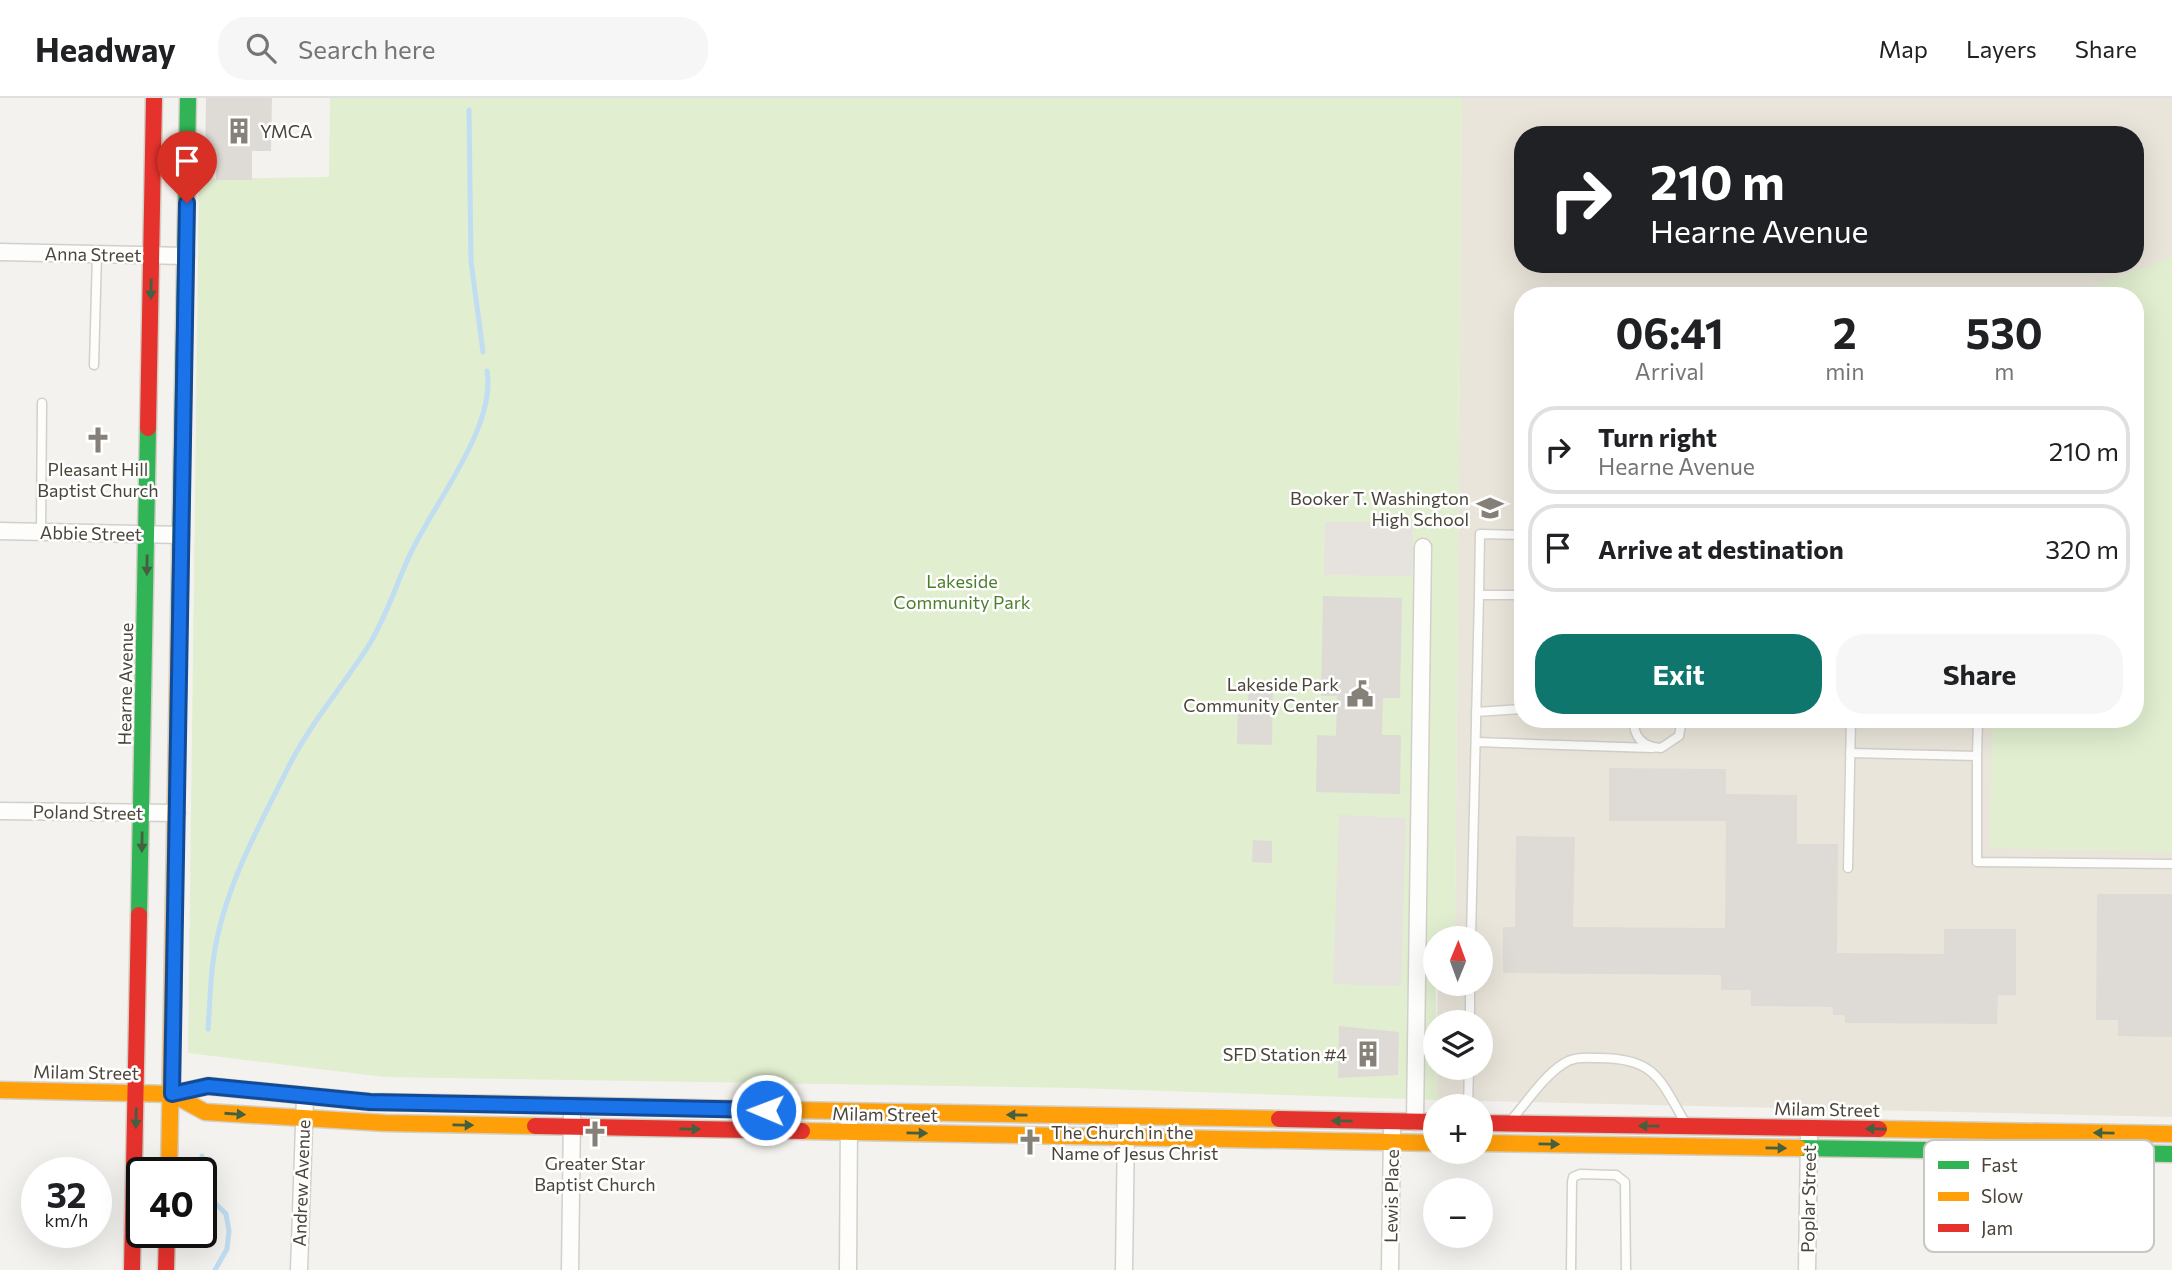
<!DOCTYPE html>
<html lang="en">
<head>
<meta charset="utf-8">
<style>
	body { margin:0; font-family:Commissioner,sans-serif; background:#f6f6f6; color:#202124; height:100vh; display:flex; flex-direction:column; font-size:26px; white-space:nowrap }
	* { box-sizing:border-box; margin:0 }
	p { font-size:23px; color:#757577 }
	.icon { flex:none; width:38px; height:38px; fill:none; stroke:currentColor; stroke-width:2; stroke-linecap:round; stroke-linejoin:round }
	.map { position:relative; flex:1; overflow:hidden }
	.sheet { position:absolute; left:1514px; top:189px; width:630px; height:441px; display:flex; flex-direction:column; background:#fff; border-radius:28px; box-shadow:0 7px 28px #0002 }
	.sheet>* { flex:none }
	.top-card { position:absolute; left:1514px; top:28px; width:630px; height:147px; border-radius:28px; box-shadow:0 7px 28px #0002; background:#202124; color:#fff; overflow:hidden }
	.needle { width:46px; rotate:1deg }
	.fabs { position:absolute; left:1423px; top:828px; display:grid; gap:14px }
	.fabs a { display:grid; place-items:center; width:70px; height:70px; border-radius:50%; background:#fff; box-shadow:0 7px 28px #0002; font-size:35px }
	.speed { position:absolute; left:21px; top:1059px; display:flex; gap:14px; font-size:35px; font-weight:700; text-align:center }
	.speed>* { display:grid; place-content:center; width:91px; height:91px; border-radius:50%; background:#fff; box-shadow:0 7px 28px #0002; line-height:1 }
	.speed small { font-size:18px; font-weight:400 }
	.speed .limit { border:4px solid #111; border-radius:10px; background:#fff; color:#111 }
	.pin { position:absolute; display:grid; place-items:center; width:60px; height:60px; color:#fff; margin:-72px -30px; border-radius:50% 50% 50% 0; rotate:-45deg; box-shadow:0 0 7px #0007 }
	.pin .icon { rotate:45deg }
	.me { position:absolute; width:77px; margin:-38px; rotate:271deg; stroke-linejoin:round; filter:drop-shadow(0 0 5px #0008) }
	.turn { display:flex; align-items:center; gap:24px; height:147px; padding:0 21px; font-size:32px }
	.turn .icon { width:91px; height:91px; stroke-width:2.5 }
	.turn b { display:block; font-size:49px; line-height:60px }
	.eta { display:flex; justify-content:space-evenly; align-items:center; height:119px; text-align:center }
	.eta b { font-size:42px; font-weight:700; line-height:49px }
	.button { display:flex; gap:14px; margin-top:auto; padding:14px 21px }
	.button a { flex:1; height:80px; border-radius:28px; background:#0f766e; color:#fff; font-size:28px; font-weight:700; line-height:80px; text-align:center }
	.button a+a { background:#f6f6f6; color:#202124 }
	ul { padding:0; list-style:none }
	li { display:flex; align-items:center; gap:21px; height:88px; margin:0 14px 10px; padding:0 7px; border:4px solid #e0e0e0; border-radius:28px }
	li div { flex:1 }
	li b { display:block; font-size:26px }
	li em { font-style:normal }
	header { display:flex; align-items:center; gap:42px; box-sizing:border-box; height:98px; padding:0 35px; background:#fff; border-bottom:2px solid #e0e0e0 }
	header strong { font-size:33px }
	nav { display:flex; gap:38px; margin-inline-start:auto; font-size:24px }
	.search { width:490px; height:63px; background:#f6f6f6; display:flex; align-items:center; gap:18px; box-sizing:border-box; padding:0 24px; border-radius:28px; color:#757577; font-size:26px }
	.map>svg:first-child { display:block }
	.education { fill:#eae5da; fill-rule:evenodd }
	.green { fill:#e1eecf }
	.parking { fill:#e6e3df }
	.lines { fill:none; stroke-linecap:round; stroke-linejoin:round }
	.stream { stroke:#c0ddf1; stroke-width:5 }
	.building { fill:#dedbd6 }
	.lane-casing { stroke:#d2d0cb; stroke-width:11 }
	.street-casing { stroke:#d2d0cb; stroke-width:19 }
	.fast-casing { stroke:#d3cfc5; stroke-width:19 }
	.slow-casing { stroke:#d3cfc5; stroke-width:19 }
	.jam-casing { stroke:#d3cfc5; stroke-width:19 }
	.lane { stroke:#fdfdfc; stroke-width:8 }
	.street { stroke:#fdfdfc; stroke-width:16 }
	.fast { stroke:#30b455; stroke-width:16 }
	.slow { stroke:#ff9f0a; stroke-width:16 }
	.jam { stroke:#e5322d; stroke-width:16 }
	.oneway { fill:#446040 }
	.route-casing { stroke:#114b97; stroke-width:18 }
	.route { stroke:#1a73e8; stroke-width:12 }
	.labels { text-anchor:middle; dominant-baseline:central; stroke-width:5; stroke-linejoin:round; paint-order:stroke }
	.poi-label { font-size:18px; fill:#4b4439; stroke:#fff; text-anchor:end }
	.street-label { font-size:18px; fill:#4b4439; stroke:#fff }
	.park-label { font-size:18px; fill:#4a7f2a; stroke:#fff }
	.key { fill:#fff; stroke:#c9c7c4; stroke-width:2 }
	.key-label { font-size:19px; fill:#4b4439 }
</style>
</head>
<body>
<header>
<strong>Headway</strong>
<div class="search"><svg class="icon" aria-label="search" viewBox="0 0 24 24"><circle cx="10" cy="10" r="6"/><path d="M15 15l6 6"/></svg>Search here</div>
<nav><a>Map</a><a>Layers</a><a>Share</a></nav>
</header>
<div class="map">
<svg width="2172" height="1172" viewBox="0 0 2172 1172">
	<rect width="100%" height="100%" fill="#f4f2ee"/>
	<path class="education" d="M 1462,0 L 2172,0 L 2172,1019 L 1437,1002 L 1437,970 L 1480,970 L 1480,924 L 1437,924 L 1438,886 L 1480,886 L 1480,840 L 1438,840 L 1455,838 ZM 1522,37 L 2135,37 L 2135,166 L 1522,166 ZM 1522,198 L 2135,198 L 2135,621 L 1522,621 Z"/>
	<g class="green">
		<path d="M 330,0 L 1462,0 L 1455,839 L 1435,840 L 1437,1002 L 1074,990 L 384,979 L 188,955 L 199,81 L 329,79 Z"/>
		<path d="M 2172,159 L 2172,754 L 1990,750 L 1992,621 L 2135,621 L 2135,198 L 2079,198 L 2089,189 Z"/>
	</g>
	<g class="parking">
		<path d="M 1325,424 L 1413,424 L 1412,478 L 1324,477 Z"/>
		<path d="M 1339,717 L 1406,720 L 1401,888 L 1333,886 Z"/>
	</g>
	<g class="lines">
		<g class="stream">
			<path d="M 469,12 L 471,163 L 483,254"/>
			<path d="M 208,931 C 210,907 210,881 214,857 C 224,790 260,726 290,666 C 312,623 343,588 369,547 C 387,517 394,492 408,461 C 430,410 497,330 487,273"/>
			<path d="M 202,1058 L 205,1084 L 212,1102 L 226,1116 L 229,1133 L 227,1151 L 215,1172"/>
		</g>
	</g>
	<g class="building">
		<path d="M 206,0 L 272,0 L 271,53 L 252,53 L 252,82 L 216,82 L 216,65 L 205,65 Z"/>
		<path d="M 1323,498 L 1402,500 L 1400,600 L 1383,600 L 1382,637 L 1401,637 L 1400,696 L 1316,694 L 1317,637 L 1336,638 L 1337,598 L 1321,598 Z"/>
		<path d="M 1248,592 L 1273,593 L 1272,647 L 1237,646 L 1238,611 L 1248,611 Z"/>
		<path d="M 1609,670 L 1726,671 L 1726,696 L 1797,697 L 1797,746 L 1838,746 L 1837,855 L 1944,856 L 1944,831 L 2016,831 L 2016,897 L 1998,897 L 1997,926 L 1845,925 L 1845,917 L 1833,917 L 1833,909 L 1751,908 L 1751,892 L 1721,892 L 1721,877 L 1503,875 L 1503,829 L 1515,829 L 1516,738 L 1575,739 L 1573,829 L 1725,830 L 1726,723 L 1609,723 Z"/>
		<path d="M 1253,742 L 1272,743 L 1272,765 L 1252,764 Z"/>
		<path d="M 2097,796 L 2172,796 L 2172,939 L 2118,938 L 2118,922 L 2096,922 Z"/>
		<path d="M 1339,928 L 1399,934 L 1398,977 L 1338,980 Z"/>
	</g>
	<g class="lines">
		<g class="lane-casing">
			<g id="lane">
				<path d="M 94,267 L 97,156"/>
				<path d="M 41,434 L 42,305"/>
				<path d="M 1479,497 L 1480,436 L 1522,437"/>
				<path d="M 1476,614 L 1522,611"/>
				<path d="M 1634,621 C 1633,639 1643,649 1661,650 L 1679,638 L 1682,621"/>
				<path d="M 1476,644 L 1652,650"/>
				<path d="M 1850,655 L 1977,658 L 1977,764 L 2172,766"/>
				<path d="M 1977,658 L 1978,621"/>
				<path d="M 1848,770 L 1851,621"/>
				<path d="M 1471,840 L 1479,497 L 1522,497"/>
				<path d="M 1470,924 L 1470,886"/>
				<path d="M 1468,1008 L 1469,970"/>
				<path d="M 1512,1021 C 1527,1004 1544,978 1563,966 C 1574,958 1586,960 1599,960 C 1656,960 1660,982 1686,1026"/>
				<path d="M 1571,1172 L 1572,1084 L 1573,1079 L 1580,1076 L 1616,1077 L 1625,1084 L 1626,1172"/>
			</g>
		</g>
		<g class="street-casing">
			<g id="street">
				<path d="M 0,154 L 186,158"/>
				<path d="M 0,433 L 181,437"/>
				<path d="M 0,713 L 177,715"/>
				<path d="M 1415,1024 L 1423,449"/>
				<path d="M 299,1172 L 305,999"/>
				<path d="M 570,1172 L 572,1018"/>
				<path d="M 848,1172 L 849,1023"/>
				<path d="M 1124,1172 L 1126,1028"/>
				<path d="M 1390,1172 L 1392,1033"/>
				<path d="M 1807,1172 L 1809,1040"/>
			</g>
		</g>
		<g class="fast-casing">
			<g id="fast">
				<path d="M 179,520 L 188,0"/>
				<path d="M 139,817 L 148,330"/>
				<path d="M 1799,1050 L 2172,1056"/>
			</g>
		</g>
		<g class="slow-casing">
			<g id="slow">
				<path d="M 0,992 L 172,996 L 208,988 L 370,1004 L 494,1006"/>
				<path d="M 172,996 L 205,1014 L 385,1025 L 535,1028"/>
				<path d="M 790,1012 L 1279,1021"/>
				<path d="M 1879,1031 L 2172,1036"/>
				<path d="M 802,1033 L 1435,1045"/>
				<path d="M 1480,1045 L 1799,1050"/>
				<path d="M 169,1074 L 179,520"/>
			</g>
		</g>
		<g class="jam-casing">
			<g id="jam">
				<path d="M 148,330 L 154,0"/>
				<path d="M 494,1006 L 790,1012"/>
				<path d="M 1279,1021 L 1435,1024"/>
				<path d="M 1480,1025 L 1879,1031"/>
				<path d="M 535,1028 L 802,1033"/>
				<path d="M 132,1172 L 139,817"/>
				<path d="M 166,1172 L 167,1134"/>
			</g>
		</g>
		<use href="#lane" class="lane"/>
		<use href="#street" class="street"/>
		<use href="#fast" class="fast"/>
		<use href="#slow" class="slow"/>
		<use href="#jam" class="jam"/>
	</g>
	<defs><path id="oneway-solid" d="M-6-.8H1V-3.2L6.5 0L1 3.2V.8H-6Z" transform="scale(1.75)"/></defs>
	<g class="oneway">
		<use href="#oneway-solid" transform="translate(151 191) rotate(91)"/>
		<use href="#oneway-solid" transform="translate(147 467) rotate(91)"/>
		<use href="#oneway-solid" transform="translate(142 744) rotate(91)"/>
		<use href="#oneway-solid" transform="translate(235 1016) rotate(4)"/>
		<use href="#oneway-solid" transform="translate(1017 1017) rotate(-179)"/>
		<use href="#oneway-solid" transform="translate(136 1020) rotate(92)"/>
		<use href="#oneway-solid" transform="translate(1342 1023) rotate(-179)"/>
		<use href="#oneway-solid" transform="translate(463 1027) rotate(1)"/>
		<use href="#oneway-solid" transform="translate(1649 1028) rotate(-179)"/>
		<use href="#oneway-solid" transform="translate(690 1031) rotate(1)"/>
		<use href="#oneway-solid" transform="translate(1876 1031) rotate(-179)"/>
		<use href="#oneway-solid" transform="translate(917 1035) rotate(1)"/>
		<use href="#oneway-solid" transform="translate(2104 1035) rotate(-179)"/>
		<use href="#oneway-solid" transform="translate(1549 1046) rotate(1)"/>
		<use href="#oneway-solid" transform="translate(1776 1050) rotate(1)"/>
	</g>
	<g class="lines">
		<g class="route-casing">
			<path id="route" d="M 187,105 L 172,996 L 208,988 L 370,1004 L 766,1012"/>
		</g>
		<use href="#route" class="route"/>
	</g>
	<defs>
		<g id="building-bare" transform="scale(2.1)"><path d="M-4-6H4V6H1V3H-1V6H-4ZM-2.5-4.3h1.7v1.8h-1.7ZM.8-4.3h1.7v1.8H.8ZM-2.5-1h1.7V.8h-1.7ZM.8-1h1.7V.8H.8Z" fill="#868178" stroke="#fff" stroke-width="2.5" paint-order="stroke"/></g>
		<g id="church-bare" transform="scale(2.1)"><path d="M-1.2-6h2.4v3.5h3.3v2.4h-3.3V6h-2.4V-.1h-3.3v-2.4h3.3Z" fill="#868178" stroke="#fff" stroke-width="2.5" paint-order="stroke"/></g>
		<g id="school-bare" transform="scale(2.1)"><path d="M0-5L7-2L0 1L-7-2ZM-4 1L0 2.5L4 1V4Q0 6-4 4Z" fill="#868178" stroke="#fff" stroke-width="2.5" paint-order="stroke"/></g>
		<g id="civic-bare" transform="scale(2.1)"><path d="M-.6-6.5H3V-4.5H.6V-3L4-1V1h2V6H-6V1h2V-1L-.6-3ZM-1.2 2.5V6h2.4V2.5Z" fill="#868178" stroke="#fff" stroke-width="2.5" paint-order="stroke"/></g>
	</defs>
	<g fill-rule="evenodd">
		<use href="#building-bare" x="239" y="33"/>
		<use href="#church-bare" x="98" y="342"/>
		<use href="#school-bare" x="1490" y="410"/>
		<use href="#civic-bare" x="1360" y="596"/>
		<use href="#building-bare" x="1368" y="956"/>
		<use href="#church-bare" x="595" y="1036"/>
		<use href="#church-bare" x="1030" y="1044"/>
	</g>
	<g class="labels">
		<g class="poi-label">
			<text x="260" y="33" text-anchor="start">YMCA</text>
			<text x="98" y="371" text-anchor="middle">Pleasant Hill<tspan x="98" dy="21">Baptist Church</tspan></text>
			<text x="1469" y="400">Booker T. Washington<tspan x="1469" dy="21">High School</tspan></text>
			<text x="1339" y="586">Lakeside Park<tspan x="1339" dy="21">Community Center</tspan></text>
			<text x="1347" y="956">SFD Station #4</text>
			<text x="1051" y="1034" text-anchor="start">The Church in the<tspan x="1051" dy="21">Name of Jesus Christ</tspan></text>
			<text x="595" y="1065" text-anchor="middle">Greater Star<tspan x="595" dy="21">Baptist Church</tspan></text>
		</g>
		<g class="street-label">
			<text transform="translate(93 156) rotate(1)">Anna Street</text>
			<text transform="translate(91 435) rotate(1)">Abbie Street</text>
			<text transform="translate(125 586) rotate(-89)">Hearne Avenue</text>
			<text transform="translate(88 714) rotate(1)">Poland Street</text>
			<text transform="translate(86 974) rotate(1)">Milam Street</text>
			<text transform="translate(1827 1011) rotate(1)">Milam Street</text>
			<text transform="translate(885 1016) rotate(1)">Milam Street</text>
			<text transform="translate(301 1085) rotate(-88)">Andrew Avenue</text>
			<text transform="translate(1391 1098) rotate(-89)">Lewis Place</text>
			<text transform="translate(1808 1101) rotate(-89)">Poplar Street</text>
		</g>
		<g class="park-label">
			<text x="962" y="483">Lakeside<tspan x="962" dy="21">Community Park</tspan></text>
		</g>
	</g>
	<rect x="1924" y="1042" width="230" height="112" rx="10" class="key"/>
	<rect x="1938" y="1063" width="31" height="8" fill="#30b455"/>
	<rect x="1938" y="1094" width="31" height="9" fill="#ff9f0a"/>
	<rect x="1938" y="1126" width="31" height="8" fill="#e5322d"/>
	<g class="key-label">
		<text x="1981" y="1074">Fast</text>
		<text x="1981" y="1105">Slow</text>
		<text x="1981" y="1137">Jam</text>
	</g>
</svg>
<div class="fabs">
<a><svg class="needle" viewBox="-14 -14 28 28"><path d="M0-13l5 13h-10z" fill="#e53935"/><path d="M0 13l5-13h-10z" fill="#757577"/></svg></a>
<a><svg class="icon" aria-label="layers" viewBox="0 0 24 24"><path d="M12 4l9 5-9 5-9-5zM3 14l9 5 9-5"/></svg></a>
<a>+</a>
<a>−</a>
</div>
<div class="speed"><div>32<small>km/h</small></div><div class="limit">40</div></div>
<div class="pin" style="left:187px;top:105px;background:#d93025"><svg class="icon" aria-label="arrive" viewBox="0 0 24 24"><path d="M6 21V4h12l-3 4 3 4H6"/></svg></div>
<svg class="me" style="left:766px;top:1012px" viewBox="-20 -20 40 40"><circle r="17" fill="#1a73e8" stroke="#fff" stroke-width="3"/><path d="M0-11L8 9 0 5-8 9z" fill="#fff"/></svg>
<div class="top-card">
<div class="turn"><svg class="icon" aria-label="right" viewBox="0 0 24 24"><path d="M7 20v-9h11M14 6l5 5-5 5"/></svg><div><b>210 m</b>Hearne Avenue</div></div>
</div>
<section class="sheet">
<div class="eta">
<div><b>06:41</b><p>Arrival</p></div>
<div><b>2</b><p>min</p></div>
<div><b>530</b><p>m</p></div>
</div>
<ul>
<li><svg class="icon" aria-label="right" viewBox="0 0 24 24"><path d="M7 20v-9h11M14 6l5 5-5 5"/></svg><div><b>Turn right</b><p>Hearne Avenue</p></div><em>210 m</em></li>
<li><svg class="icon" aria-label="arrive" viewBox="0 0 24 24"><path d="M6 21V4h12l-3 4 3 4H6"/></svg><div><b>Arrive at destination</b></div><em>320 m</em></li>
</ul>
<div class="button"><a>Exit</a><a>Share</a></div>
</section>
</div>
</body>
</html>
